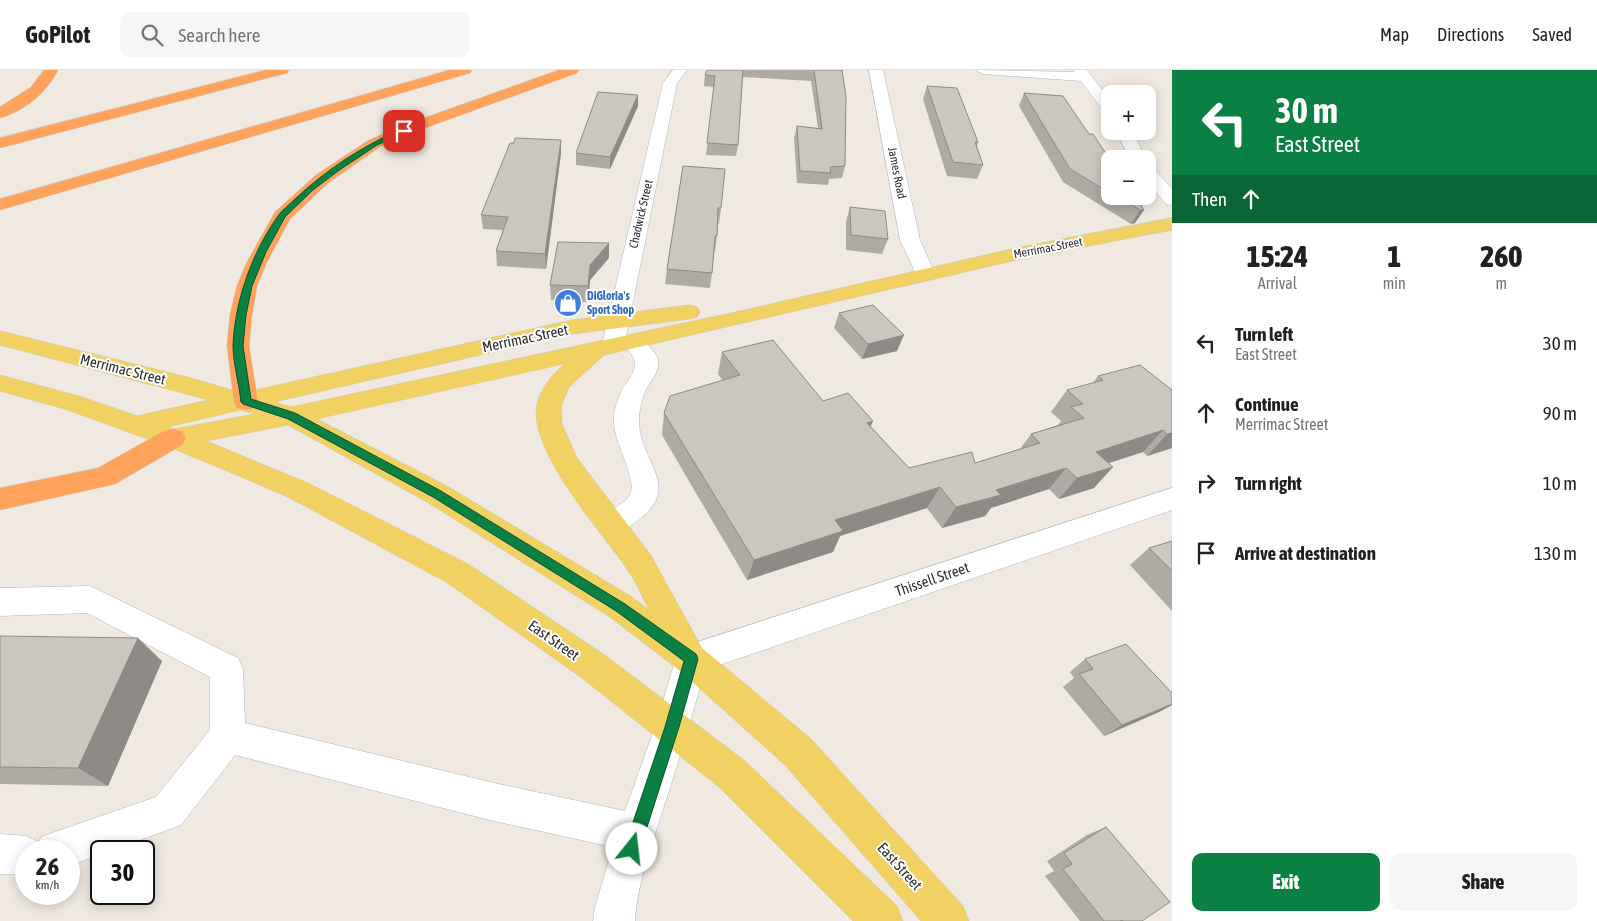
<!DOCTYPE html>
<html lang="en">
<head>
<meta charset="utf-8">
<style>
	body { margin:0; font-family:"Asap Condensed",sans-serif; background:#f6f6f6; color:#202124; height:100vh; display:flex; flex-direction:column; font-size:19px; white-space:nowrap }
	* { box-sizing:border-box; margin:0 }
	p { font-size:16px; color:#757577 }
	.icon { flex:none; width:28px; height:28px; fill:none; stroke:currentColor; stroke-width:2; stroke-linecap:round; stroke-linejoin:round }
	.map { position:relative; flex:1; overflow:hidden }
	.panel { display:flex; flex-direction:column; background:#fff; width:425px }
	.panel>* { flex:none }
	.hud { background:#0b8043; color:#fff; overflow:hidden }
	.controls { position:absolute; left:1101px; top:15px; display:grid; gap:10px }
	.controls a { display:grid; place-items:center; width:55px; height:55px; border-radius:10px; background:#fff; box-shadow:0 2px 12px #0003; font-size:25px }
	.speed { position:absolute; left:15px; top:770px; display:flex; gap:10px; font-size:25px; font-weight:700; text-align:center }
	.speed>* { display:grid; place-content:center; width:65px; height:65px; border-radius:50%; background:#fff; box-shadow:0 2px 12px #0003; line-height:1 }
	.speed small { font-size:12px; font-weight:400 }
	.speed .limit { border:2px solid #111; border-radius:8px; background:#fff; color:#111 }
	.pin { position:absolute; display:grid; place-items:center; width:42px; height:42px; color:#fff; margin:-21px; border-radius:10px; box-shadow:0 2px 8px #0006 }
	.me { position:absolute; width:55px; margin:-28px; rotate:16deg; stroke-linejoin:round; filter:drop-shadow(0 0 4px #0008) }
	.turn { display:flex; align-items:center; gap:18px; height:105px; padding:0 20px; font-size:22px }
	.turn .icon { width:65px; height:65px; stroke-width:2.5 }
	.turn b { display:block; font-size:35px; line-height:42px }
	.then { display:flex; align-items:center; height:48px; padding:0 20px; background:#0003; gap:10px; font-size:19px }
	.eta { display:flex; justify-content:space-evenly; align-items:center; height:85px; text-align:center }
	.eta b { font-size:30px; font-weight:800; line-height:35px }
	.action { display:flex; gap:10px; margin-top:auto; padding:10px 20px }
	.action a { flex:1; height:58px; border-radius:10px; background:#0b8043; color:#fff; font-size:20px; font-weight:800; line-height:58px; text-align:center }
	.action a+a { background:#f6f6f6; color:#202124 }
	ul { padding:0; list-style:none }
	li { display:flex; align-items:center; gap:15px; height:70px; padding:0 20px }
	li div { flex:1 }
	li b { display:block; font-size:19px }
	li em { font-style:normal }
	header { display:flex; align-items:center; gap:30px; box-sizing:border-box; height:70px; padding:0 25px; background:#fff; border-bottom:1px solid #e0e0e0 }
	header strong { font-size:24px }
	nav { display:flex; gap:28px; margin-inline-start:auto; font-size:18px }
	.search { width:350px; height:45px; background:#f6f6f6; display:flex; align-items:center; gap:12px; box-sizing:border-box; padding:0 18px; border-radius:10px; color:#757577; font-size:19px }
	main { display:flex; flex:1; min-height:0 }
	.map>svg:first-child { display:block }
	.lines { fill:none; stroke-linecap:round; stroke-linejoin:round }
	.minor-casing { stroke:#b4b7c1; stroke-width:1 }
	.major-casing { stroke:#c9c9c9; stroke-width:1 }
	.highway-casing { stroke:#c9c9c9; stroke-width:1 }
	.minor { fill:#fff; fill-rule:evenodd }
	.major { fill:#f2d163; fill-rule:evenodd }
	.highway { fill:#ffa35c; fill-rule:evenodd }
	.wall { fill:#afaba4 }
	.shaded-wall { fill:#8e8b86 }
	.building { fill:#cbc7bf; stroke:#8e8b86 }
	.route { fill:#0b8043; stroke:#07532c }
	.labels { text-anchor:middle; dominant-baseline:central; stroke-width:4; stroke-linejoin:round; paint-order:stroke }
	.far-street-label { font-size:12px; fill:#2e2e2e; stroke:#fff }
	.far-shop-label { font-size:12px; font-weight:bold; fill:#366cbe; stroke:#fff; text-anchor:start }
	.street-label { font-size:15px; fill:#2e2e2e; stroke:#fff }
</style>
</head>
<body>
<header>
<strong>GoPilot</strong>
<div class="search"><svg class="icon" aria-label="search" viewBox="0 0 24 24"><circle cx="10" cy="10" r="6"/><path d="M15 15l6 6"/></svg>Search here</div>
<nav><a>Map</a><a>Directions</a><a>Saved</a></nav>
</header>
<main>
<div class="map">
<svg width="1172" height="851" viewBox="0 0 1172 851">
	<rect width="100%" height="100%" fill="#efe9e1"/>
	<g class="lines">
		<g class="minor-casing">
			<g id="minor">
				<path d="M 673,0 L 687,0 L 677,13 L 626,266 C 635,263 640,265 646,272 C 649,277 655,282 657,287 C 662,301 650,310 645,322 C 642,329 639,341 639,348 C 637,392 687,417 634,453 C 621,462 616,468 600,463 L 596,455 C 603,440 627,436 631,422 C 636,405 612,370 614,348 C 614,340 618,329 621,322 C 626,311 640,300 633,287 C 631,283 627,279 624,275 L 621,280 L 613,282 L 605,280 L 602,275 L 663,13 Z"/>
				<path d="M 869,0 L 883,0 L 920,170 L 935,204 L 932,208 L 925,210 L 918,208 L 900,170 Z"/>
				<path d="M 976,0 L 1075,2 L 1073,0 L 1087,0 L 1110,30 L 1110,45 L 1105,43 L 1081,11 L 983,4 Z"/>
				<path d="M 1116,61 L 1132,61 L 1146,89 L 1130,89 Z"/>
				<path d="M 1148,98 L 1154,99 L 1172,119 L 1172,135 L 1166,134 L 1148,113 Z"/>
				<path d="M 1172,418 L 1172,440 L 705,600 C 692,645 679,691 664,736 C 653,771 637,814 635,851 L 593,851 L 595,837 L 613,777 L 494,751 L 235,685 L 181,755 L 110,781 L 101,781 L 101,784 L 69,796 L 69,781 L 26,781 L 26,805 L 0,804 L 0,764 L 26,766 L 39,772 L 41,767 L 55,762 L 156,727 L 210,660 L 210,607 L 87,543 L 0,546 L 0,518 L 90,516 L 238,588 L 243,599 L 245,653 L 494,713 L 625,741 L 655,657 L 679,578 Z"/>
			</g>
		</g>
		<g class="major-casing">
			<path id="major" d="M 1172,148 L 1172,160 L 1021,189 L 604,285 L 569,317 L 561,336 L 562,354 L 577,388 L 650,484 L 702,578 L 811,669 L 963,836 L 969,851 L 921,851 L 785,695 L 679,600 L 610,547 L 427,432 L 288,355 L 206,371 L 308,413 L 468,494 L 606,586 L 745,691 L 897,836 L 903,851 L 853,851 L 719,717 L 582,608 L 446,512 L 288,427 L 232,403 L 164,375 L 65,339 L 0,321 L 0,305 L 82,327 L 137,346 L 209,330 L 0,275 L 0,261 L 187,307 L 242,323 L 572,250 L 689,235 L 697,237 L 700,242 L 697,247 L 689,249 L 572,264 L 274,332 L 291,337 L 736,242 L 1021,177 ZM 564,294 C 553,305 540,318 537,335 C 528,381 602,462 627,499 C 636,511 642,526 649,540 L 632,527 L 447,416 L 317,349 ZM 241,340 L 255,344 L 174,359 L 168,357 Z"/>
		</g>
		<g class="highway-casing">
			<g id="highway">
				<path d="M 44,0 L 58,0 C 47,22 25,41 0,48 L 0,37 L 31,17 Z"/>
				<path d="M 266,0 L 289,0 L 287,3 L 0,78 L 0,68 Z"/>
				<path d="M 450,0 L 472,0 L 470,3 L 0,140 L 0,129 Z"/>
				<path d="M 559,0 L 579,0 L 577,3 L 425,58 L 381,76 L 328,113 L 290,149 L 266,194 L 257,216 L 252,245 L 249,276 L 258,332 L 255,338 L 246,340 L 237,338 L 234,332 L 227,276 L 230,245 L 237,216 L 246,194 L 275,142 L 316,105 L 369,70 L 413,52 Z"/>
				<path d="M 173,359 L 182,361 L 186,368 L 182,375 L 115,414 L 0,440 L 0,418 L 98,398 L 164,361 Z"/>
			</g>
		</g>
		<use href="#minor" class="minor"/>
		<use href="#major" class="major"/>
		<use href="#highway" class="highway"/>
	</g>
	<g class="wall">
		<path d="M 707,0 L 842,0 L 845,96 L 842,108 L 829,109 L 828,115 L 797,113 L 794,68 L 797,56 L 818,58 L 811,11 L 743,7 L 738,75 L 736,86 L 706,85 L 714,17 L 704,16 L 705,5 Z"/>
		<path d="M 927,16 L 978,72 L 977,76 L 983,95 L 977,109 L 947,106 L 923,29 Z"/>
		<path d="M 1024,23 L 1089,64 L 1110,90 L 1110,126 L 1135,126 L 1144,140 L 1135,153 L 1131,154 L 1063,112 L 1019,36 Z"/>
		<path d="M 638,25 L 638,36 L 610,99 L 576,95 L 576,83 Z"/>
		<path d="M 561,83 L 546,199 L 497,196 L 496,181 L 503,160 L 483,159 L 481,145 Z"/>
		<path d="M 683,96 L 721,138 L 719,154 L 718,153 L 717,166 L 715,182 L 714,181 L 712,203 L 710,218 L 665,214 L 667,199 Z"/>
		<path d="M 850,137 L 888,169 L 882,184 L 846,180 L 846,152 Z"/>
		<path d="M 609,188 L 590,210 L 588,232 L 551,230 L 550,215 Z"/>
		<path d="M 839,243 L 897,281 L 862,289 L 834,258 Z"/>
		<path d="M 722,282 L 823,331 L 873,351 L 870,356 L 909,398 L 975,393 L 1020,379 L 1031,364 L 1058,355 L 1061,351 L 1051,342 L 1067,320 L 1093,313 L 1098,306 L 1172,320 L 1172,378 L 1147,386 L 1143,382 L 1109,393 L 1094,418 L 1059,429 L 1049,419 L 991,438 L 985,446 L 942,458 L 927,438 L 840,466 L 833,482 L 747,510 L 662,365 L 664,343 L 723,311 L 718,304 Z"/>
		<path d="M 1172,471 L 1172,541 L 1130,495 L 1149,478 Z"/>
		<path d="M 0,566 L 162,591 L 108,716 L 0,714 Z"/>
		<path d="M 1085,589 L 1172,623 L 1172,635 L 1159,642 L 1104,666 L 1063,617 L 1074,608 L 1070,602 Z"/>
		<path d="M 1106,757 L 1142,851 L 1080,851 L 1045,806 L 1054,801 L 1047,791 L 1087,765 Z"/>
	</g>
	<g class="shaded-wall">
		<path d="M 638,25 L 638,36 L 610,99 L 610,87 Z"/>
		<path d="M 561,70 L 561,83 L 546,199 L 545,184 Z"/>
		<path d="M 1140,140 L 1144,140 L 1135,153 L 1131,154 Z"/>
		<path d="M 609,173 L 609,188 L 590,210 L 588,232 L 588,216 L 590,195 Z"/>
		<path d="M 904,265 L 897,281 L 862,289 L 868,274 Z"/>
		<path d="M 873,351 L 863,373 L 867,353 Z"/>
		<path d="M 1163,360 L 1143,382 L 1078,403 L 1096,382 Z"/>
		<path d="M 1172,363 L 1172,378 L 1147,386 L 1167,364 Z"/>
		<path d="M 1113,397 L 1094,418 L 1059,429 L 1077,408 Z"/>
		<path d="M 1066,398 L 1049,419 L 991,438 L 985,446 L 942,458 L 956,437 L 996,420 Z"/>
		<path d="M 940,417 L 927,438 L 840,466 L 833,482 L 747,510 L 754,490 L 835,450 Z"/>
		<path d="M 138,568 L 162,591 L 108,716 L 78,698 Z"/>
		<path d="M 1172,634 L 1172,635 L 1159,642 L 1104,666 L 1122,655 Z"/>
	</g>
	<g class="building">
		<path d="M 707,0 L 743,0 L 738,75 L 707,73 L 715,6 L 705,5 Z"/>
		<path d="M 814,0 L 842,0 L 846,26 L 845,96 L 830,97 L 831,103 L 800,101 L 797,56 L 822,59 Z"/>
		<path d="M 927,16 L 957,18 L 978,72 L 975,72 L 983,95 L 953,92 Z"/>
		<path d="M 598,22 L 638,25 L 610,87 L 576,83 Z"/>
		<path d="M 1024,23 L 1063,26 L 1089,64 L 1093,64 L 1110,90 L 1110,123 L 1070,99 Z"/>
		<path d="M 515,68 L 561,70 L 545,184 L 496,181 L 508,147 L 481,145 L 510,73 L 514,73 Z"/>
		<path d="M 683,96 L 725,99 L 721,138 L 718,138 L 717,166 L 715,166 L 712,203 L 667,199 Z"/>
		<path d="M 1116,126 L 1135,126 L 1144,140 L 1140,140 Z"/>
		<path d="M 850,137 L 885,141 L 888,169 L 851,165 Z"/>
		<path d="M 558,172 L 609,173 L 590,195 L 588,216 L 550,215 Z"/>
		<path d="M 873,235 L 904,265 L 868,274 L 839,243 Z"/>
		<path d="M 773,270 L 823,331 L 848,323 L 873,351 L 867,353 L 909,398 L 972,382 L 975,393 L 1040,373 L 1031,364 L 1084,348 L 1071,337 L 1083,334 L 1067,320 L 1103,310 L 1098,306 L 1140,295 L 1172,320 L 1172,363 L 1167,364 L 1163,360 L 1096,382 L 1113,397 L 1077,408 L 1066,398 L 996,420 L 1001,425 L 956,437 L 940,417 L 835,450 L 843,461 L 754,490 L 664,343 L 670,326 L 740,305 L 722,282 Z"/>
		<path d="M 1172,471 L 1172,501 L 1149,478 Z"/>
		<path d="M 0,566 L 138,568 L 78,698 L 0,697 Z"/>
		<path d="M 1126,574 L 1172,623 L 1172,634 L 1122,655 L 1079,604 L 1093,599 L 1085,589 Z"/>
		<path d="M 1106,757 L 1170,832 L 1142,851 L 1123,851 L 1122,850 L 1120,851 L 1104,851 L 1063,799 L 1072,794 L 1064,783 Z"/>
	</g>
	<path class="route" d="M 402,59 L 408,61 L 377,75 L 338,101 L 313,120 L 285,147 L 266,182 L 252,216 L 246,245 L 243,276 L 251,329 L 295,343 L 441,421 L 625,534 L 696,584 L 698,589 L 679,657 L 640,779 L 637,784 L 632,787 L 626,784 L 624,779 L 665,657 L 684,591 L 616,541 L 433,427 L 288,349 L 243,334 L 241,332 C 239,313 233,293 233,275 C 235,230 252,183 278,146 C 282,140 289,135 294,130 C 326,100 362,76 402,59 Z"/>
	<defs>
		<g id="shop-disc" transform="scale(1.4375)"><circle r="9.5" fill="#3f7fe0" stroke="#fff"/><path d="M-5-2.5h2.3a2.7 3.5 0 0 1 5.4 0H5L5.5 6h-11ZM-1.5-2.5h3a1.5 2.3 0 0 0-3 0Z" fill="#fff"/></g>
	</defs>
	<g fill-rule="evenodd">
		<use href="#shop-disc" x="568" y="233"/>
	</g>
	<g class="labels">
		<g class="far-street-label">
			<text transform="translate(897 103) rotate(79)">James Road</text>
			<text transform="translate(641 144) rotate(-77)">Chadwick Street</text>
			<text transform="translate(1048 178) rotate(-11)">Merrimac Street</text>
		</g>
		<g class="far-shop-label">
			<text x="587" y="226">DiGloria's<tspan x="587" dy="14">Sport Shop</tspan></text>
		</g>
		<g class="street-label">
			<text transform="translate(525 268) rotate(-12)">Merrimac Street</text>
			<text transform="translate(123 299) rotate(14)">Merrimac Street</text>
			<text transform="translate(932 509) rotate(-19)">Thissell Street</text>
			<text transform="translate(554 570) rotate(35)">East Street</text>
			<text transform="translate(900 796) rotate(48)">East Street</text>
		</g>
	</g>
</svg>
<div class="controls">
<a>+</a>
<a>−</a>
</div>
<div class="speed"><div>26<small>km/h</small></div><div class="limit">30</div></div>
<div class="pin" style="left:404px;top:61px;background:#d93025"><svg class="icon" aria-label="arrive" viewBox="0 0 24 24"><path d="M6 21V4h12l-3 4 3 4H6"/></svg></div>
<svg class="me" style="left:632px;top:779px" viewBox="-20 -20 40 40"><circle r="19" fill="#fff"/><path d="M0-13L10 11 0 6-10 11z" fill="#0b8043"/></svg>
</div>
<section class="panel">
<div class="hud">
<div class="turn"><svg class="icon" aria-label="left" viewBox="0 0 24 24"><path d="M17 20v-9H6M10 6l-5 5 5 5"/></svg><div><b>30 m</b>East Street</div></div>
<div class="then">Then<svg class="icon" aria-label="ahead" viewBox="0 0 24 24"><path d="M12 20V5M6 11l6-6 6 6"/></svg></div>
</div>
<div class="eta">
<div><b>15:24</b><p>Arrival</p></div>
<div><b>1</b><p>min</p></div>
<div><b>260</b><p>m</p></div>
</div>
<ul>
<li><svg class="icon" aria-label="left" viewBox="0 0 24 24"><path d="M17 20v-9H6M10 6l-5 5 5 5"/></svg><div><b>Turn left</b><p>East Street</p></div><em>30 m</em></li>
<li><svg class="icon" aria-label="ahead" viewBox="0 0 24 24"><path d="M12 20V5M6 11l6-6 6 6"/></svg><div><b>Continue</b><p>Merrimac Street</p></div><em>90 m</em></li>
<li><svg class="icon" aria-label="right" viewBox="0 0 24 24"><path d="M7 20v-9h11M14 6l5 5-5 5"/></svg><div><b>Turn right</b></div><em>10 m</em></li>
<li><svg class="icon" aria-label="arrive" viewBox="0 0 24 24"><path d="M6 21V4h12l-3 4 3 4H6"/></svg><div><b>Arrive at destination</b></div><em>130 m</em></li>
</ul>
<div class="action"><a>Exit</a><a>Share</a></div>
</section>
</main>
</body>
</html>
